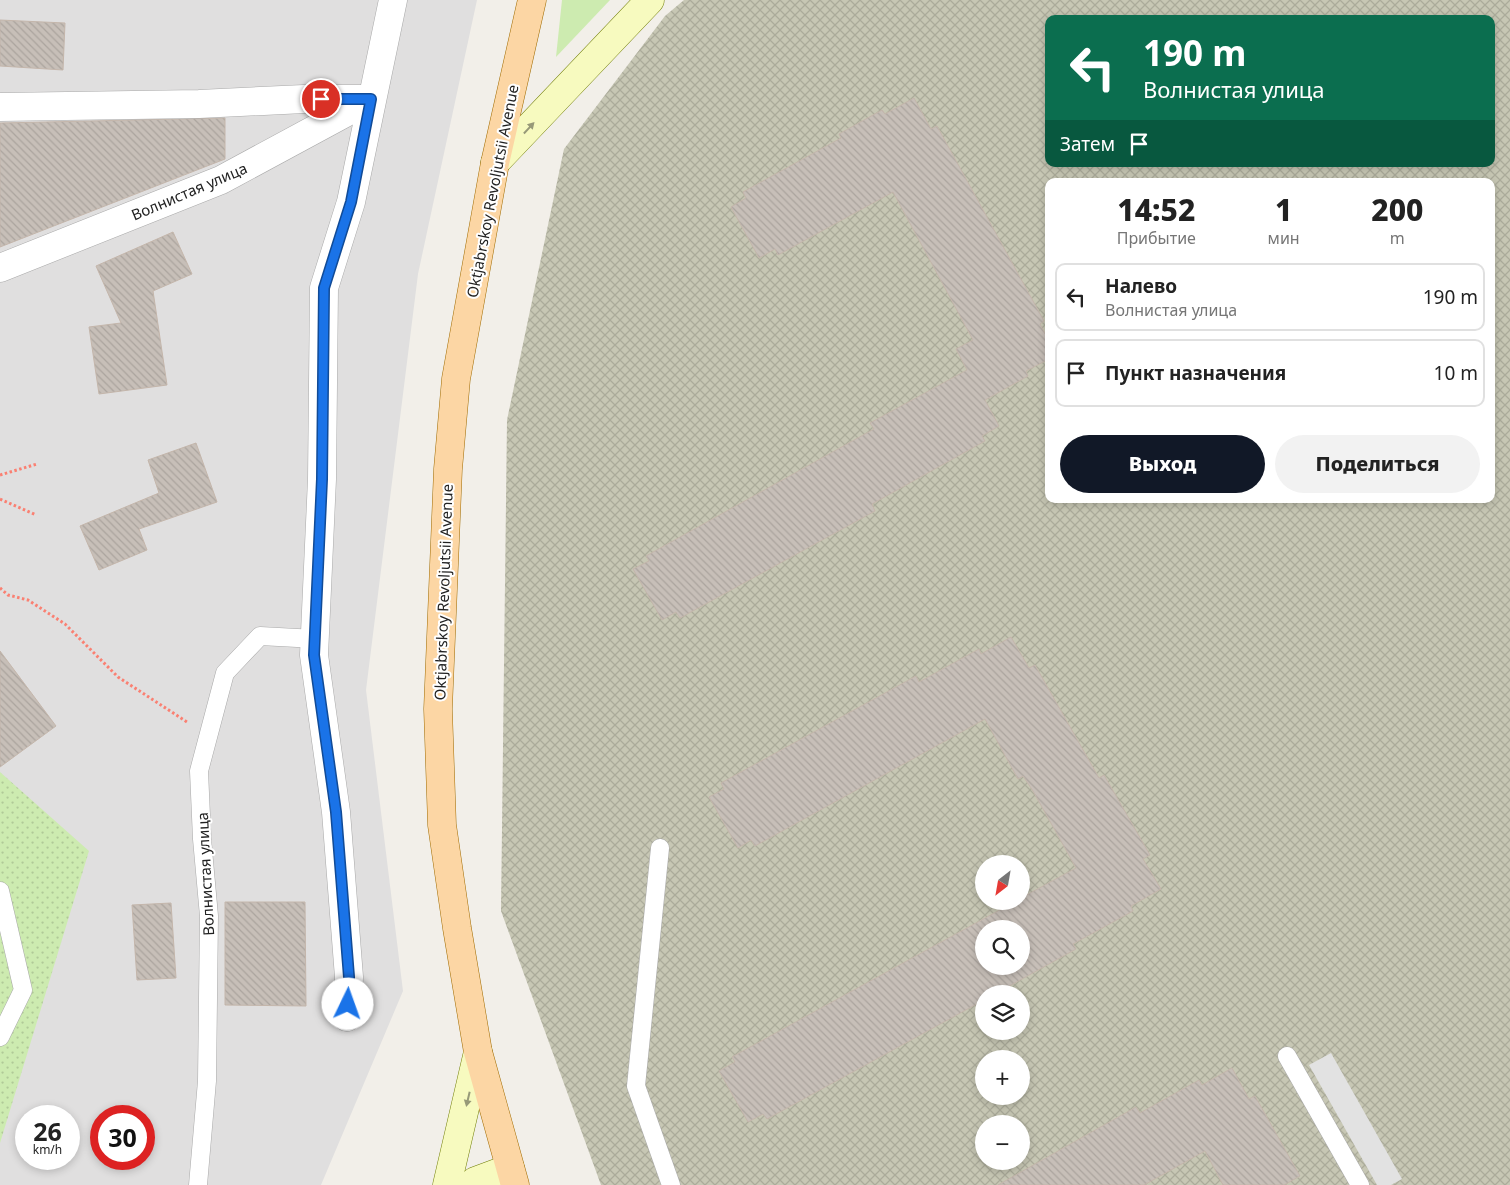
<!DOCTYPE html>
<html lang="ru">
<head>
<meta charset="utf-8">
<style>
	body { margin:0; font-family:"Noto Sans",sans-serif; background:#f2f2f2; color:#222; height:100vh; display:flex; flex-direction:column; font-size:19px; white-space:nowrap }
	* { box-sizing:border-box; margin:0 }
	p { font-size:16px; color:#767676 }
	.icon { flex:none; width:28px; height:28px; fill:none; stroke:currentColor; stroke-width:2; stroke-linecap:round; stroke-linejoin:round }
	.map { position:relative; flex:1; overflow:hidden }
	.details { position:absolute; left:1045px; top:178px; width:450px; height:325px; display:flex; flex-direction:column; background:#fff; border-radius:10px; box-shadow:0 2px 8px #0003 }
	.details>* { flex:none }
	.banner { position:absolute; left:1045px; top:15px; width:450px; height:152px; border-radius:10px; box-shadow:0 2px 8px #0003; background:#0b6e4f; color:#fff; overflow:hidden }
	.needle { width:32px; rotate:211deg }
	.buttons { position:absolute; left:975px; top:855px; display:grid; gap:10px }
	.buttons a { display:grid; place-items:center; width:55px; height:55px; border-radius:50%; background:#fff; box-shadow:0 2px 8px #0003; font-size:25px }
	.speed { position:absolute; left:15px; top:1105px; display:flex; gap:10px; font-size:25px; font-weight:700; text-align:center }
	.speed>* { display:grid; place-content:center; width:65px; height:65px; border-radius:50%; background:#fff; box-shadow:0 2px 8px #0003; line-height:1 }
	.speed small { font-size:12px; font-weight:400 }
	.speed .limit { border:8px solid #d22; background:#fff; color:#111 }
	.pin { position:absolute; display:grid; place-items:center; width:42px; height:42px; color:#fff; margin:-21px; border:2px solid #fff; border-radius:50%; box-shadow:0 1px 5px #0007 }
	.me { position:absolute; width:55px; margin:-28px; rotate:3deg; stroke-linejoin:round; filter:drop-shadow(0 0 4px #0008) }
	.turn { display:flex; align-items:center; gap:18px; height:105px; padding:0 15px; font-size:22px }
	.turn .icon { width:65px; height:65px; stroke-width:2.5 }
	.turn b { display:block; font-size:35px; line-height:42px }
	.then { display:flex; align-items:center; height:48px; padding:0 15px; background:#0003; gap:10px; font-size:19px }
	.eta { display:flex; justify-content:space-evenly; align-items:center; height:85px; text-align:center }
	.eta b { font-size:30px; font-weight:800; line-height:35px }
	.button { display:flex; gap:10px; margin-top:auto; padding:10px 15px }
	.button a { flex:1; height:58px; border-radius:30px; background:#111827; color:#fff; font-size:20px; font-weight:800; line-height:58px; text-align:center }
	.button a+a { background:#f2f2f2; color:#222 }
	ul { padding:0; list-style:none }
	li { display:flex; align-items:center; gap:15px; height:68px; margin:0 10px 8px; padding:0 5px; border:2px solid #e0e0e0; border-radius:10px }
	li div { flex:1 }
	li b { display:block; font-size:19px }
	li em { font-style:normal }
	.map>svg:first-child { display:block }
	.residential { fill:#e0dfdf; fill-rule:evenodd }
	.construction { fill:url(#construction-cross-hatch); fill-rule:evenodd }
	.grass { fill:#cdebb0 }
	.garden { fill:url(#garden-dots) }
	.parking { fill:#e2e2e2 }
	.building { fill:url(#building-back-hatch); stroke:#c4b6ab; fill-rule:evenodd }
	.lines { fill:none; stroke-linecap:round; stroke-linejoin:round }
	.lane-casing { stroke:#a9a9a9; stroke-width:19 }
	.street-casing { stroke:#a9a9a9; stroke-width:29 }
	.secondary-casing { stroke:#707d05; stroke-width:29 }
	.primary-casing { stroke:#a06b00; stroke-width:29 }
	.path { stroke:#fa8072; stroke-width:3; stroke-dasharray:2.5 2.5; stroke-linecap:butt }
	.lane { stroke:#fff; stroke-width:18 }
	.street { stroke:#fff; stroke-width:28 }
	.secondary { stroke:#f7fabf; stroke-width:28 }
	.primary { stroke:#fcd6a4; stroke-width:28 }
	.oneway { fill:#979978 }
	.route-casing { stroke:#114b97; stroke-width:12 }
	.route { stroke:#1a73e8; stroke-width:9 }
	.labels { text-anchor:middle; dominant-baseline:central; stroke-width:4; stroke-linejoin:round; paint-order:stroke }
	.street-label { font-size:15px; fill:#222; stroke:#fff }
</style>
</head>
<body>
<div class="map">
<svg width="1510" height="1185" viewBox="0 0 1510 1185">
	<defs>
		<pattern id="construction-cross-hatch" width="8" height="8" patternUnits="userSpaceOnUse" patternTransform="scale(1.25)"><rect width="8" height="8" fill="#c7c7b4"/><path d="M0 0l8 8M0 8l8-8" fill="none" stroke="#abab9a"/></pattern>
		<pattern id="garden-dots" width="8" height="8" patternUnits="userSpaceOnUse" patternTransform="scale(1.25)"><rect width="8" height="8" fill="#cdebb0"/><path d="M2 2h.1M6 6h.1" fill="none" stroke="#b0c997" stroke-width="1.8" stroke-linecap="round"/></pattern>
		<pattern id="building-back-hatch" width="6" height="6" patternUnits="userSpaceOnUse" patternTransform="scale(1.25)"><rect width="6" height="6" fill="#c7bfb8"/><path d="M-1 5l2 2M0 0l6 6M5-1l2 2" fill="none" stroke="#aba49e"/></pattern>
	</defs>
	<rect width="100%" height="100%" fill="#f2efe9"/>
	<path class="residential" d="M 0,0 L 477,0 L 418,274 L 366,690 L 403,991 L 321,1185 L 0,1185 ZM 26,1116 L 69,1116 L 69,1159 L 26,1159 ZM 101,1116 L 144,1116 L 144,1159 L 101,1159 Z"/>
	<path class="construction" d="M 684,0 L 1510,0 L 1510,1185 L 601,1185 L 501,911 L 507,420 L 564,149 L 665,16 ZM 1049,19 L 1491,19 L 1491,164 L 1049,164 ZM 1049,181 L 1491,181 L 1491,499 L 1049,499 ZM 984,864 L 1021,864 L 1021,901 L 984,901 ZM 984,929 L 1021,929 L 1021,966 L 984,966 ZM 984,994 L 1021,994 L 1021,1031 L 984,1031 ZM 984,1059 L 1021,1059 L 1021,1096 L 984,1096 ZM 984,1124 L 1021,1124 L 1021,1161 L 984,1161 Z"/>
	<path class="grass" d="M 562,0 L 610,0 L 556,57 Z"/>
	<path class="garden" d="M 0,772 L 89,851 L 0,1143 Z"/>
	<path class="parking" d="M 1331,1053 L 1402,1179 L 1391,1185 L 1377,1185 L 1309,1065 Z"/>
	<g class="building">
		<path d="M 0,20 L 65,23 L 63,70 L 0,66 Z"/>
		<path d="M 914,98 L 931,129 L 937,126 L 1044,321 L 1040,324 L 1049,341 L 1049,359 L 1026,371 L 1028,376 L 985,400 L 999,426 L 982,436 L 985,441 L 872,504 L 875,511 L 680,618 L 676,612 L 662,620 L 633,569 L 649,561 L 646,556 L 856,439 L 874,429 L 870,423 L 967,370 L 956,349 L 973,340 L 893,192 L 778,255 L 775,249 L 759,258 L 731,207 L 746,198 L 743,192 L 841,138 L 839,134 L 882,110 L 885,114 Z"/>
		<path d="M 225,118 L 225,159 L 0,247 L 0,123 Z"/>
		<path d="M 173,232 L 192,274 L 153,291 L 167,385 L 99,394 L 89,327 L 121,323 L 96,266 Z"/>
		<path d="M 196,443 L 217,502 L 139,529 L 147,550 L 99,570 L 80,526 L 159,493 L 148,460 Z"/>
		<path d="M 1011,637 L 1029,668 L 1035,665 L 1099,778 L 1104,775 L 1150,855 L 1143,859 L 1161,889 L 1131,906 L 1133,911 L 1073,944 L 1076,949 L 995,994 L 984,994 L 984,1000 L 767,1119 L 763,1114 L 748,1122 L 719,1071 L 735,1062 L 732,1057 L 1016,901 L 1021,901 L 1021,898 L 1076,868 L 1033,791 L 1023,776 L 1018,779 L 985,719 L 755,846 L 751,840 L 738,848 L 709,797 L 724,789 L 721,783 L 916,676 L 919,682 L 979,649 L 981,654 ZM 984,929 L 1021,929 L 1021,966 L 984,966 Z"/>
		<path d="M 0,651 L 56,726 L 0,767 Z"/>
		<path d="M 225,902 L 305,902 L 306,1006 L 225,1005 Z"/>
		<path d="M 171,903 L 176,978 L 137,980 L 132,905 Z"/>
		<path d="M 1232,1068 L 1249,1099 L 1255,1096 L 1300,1176 L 1284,1185 L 1223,1185 L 1205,1151 L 1144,1185 L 998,1185 L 1136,1107 L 1140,1113 L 1199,1080 L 1202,1085 Z"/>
	</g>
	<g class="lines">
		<g class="lane-casing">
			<g id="lane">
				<path d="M 660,848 L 636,1086 L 671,1185"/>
				<path d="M 0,891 L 23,990 L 0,1037"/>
				<path d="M 1287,1056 L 1360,1185"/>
				<path d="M 198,1185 L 207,1081 L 209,916 L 202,839 L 199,771 L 225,673 L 260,636 L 316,639"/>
			</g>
		</g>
		<g class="street-casing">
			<g id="street">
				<path d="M 0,107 L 199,104 L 304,99 L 367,99"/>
				<path d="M 0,268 L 221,180 L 371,99"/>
				<path d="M 347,1017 L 349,977 L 336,812 L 314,655 L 322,479 L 324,288 L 351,202 L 393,0"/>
			</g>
		</g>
		<g class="secondary-casing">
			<g id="secondary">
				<path d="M 495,163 L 650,0"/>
				<path d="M 447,1185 L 478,1052"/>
				<path d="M 471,1185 L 475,1181 L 510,1168"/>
			</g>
		</g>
		<g class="primary-casing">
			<path id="primary" d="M 515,1185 L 478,1052 L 457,928 L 442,825 L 438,709 L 448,469 L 456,379 L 495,163 L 532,0"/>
		</g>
		<g class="path">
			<path d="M 0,475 L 37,464"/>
			<path d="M 0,499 L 36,515"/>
			<path d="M 0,588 L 8,595 L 28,600 L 65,624 L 118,677 L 187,722"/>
		</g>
		<use href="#lane" class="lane"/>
		<use href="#street" class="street"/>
		<use href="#secondary" class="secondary"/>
		<use href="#primary" class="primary"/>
	</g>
	<defs><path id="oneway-solid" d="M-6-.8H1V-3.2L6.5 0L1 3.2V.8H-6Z" transform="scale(1.25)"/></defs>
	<g class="oneway">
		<use href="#oneway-solid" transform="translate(529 128) rotate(-47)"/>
		<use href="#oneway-solid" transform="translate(468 1099) rotate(103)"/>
	</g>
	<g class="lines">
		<g class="route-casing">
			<path id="route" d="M 321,99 L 371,99 L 351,202 L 324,288 L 322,479 L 314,655 L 336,812 L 349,977 L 348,1004"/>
		</g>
		<use href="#route" class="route"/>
	</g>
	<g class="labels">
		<g class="street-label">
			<text transform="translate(189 191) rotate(-23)">Волнистая улица</text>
			<text transform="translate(492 191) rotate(-79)">Oktjabrskoy Revoljutsii Avenue</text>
			<text transform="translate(443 592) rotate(-88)">Oktjabrskoy Revoljutsii Avenue</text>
			<text transform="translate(205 874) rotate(-93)">Волнистая улица</text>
		</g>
	</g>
</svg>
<div class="buttons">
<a><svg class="needle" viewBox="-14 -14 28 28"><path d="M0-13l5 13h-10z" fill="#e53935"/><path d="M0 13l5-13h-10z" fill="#767676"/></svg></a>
<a><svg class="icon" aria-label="search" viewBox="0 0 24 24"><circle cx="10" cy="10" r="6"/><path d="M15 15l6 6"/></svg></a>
<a><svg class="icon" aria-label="layers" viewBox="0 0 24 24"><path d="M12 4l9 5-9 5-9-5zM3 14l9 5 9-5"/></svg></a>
<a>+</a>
<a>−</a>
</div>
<div class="speed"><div>26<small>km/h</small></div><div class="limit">30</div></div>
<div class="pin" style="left:321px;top:99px;background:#d93025"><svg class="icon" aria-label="arrive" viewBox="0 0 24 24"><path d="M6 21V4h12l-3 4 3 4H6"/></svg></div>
<svg class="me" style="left:348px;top:1004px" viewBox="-20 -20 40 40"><circle r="19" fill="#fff"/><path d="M0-13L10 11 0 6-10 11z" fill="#1a73e8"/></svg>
<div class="banner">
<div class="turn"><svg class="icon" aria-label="left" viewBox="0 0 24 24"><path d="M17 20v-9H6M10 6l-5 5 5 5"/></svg><div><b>190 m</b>Волнистая улица</div></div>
<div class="then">Затем<svg class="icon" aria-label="arrive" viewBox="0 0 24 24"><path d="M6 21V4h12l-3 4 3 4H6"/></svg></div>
</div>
<section class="details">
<div class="eta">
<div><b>14:52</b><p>Прибытие</p></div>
<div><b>1</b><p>мин</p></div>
<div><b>200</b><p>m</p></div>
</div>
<ul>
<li><svg class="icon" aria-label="left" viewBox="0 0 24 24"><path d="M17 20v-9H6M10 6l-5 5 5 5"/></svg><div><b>Налево</b><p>Волнистая улица</p></div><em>190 m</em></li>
<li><svg class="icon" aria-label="arrive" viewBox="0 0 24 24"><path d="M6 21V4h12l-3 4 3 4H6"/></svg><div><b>Пункт назначения</b></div><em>10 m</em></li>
</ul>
<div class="button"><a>Выход</a><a>Поделиться</a></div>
</section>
</div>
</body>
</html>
